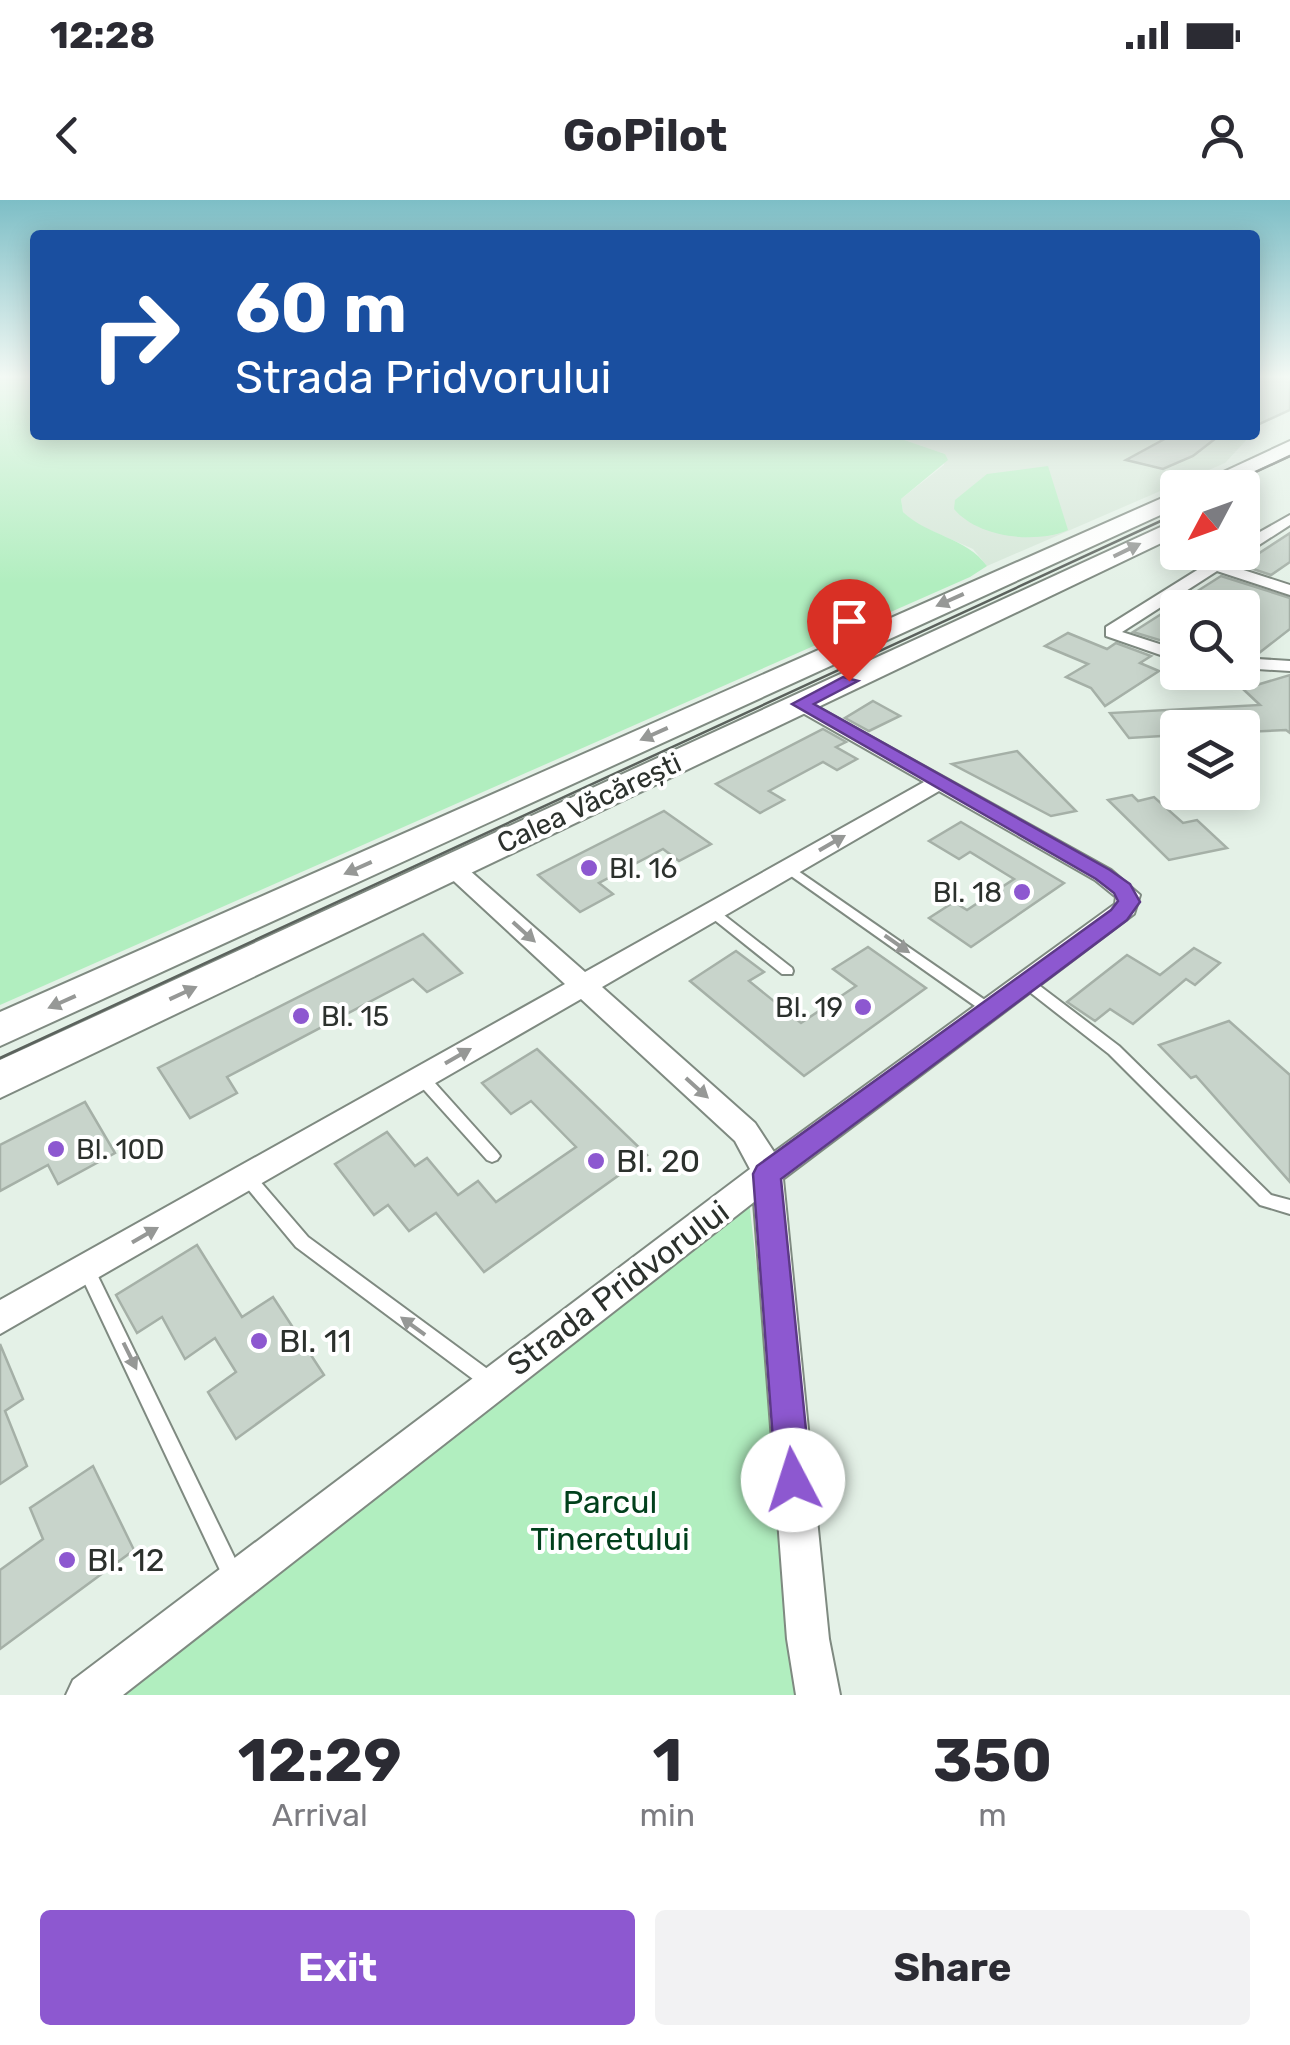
<!DOCTYPE html>
<html lang="en">
<head>
<meta charset="utf-8">
<style>
	body { margin:0; font-family:Rubik,sans-serif; background:#f2f2f3; color:#2b2b33; height:100vh; display:flex; flex-direction:column; font-size:38px; white-space:nowrap }
	* { box-sizing:border-box; margin:0 }
	p { font-size:32px; color:#7c7c81 }
	.icon { flex:none; width:55px; height:55px; fill:none; stroke:currentColor; stroke-width:2; stroke-linecap:round; stroke-linejoin:round }
	.map { position:relative; height:1495px; overflow:hidden }
	.side { display:flex; flex-direction:column; background:#fff; flex:1 }
	.side>* { flex:none }
	.top-card { position:absolute; left:30px; top:30px; width:1230px; height:210px; border-radius:10px; box-shadow:0 5px 25px #0003; background:#1a4fa0; color:#fff; overflow:hidden }
	.needle { width:65px; rotate:229deg }
	.controls { position:absolute; left:1160px; top:270px; display:grid; gap:20px }
	.controls a { display:grid; place-items:center; width:100px; height:100px; border-radius:10px; background:#fff; box-shadow:0 5px 25px #0003; font-size:50px }
	.pin { position:absolute; display:grid; place-items:center; width:85px; height:85px; color:#fff; margin:-102px -42px; border-radius:50% 50% 50% 0; rotate:-45deg; box-shadow:0 0 10px #0007 }
	.pin .icon { rotate:45deg }
	.me { position:absolute; width:110px; margin:-55px; rotate:355deg; stroke-linejoin:round; filter:drop-shadow(0 0 8px #0008) }
	.turn { display:flex; align-items:center; gap:35px; height:210px; padding:0 40px; font-size:45px }
	.turn .icon { width:130px; height:130px; stroke-width:2.5 }
	.turn b { display:block; font-size:70px; line-height:85px }
	.eta { display:flex; justify-content:space-evenly; align-items:center; height:170px; text-align:center }
	.eta b { font-size:60px; font-weight:700; line-height:70px }
	.action { display:flex; gap:20px; margin-top:auto; padding:20px 40px }
	.action a { flex:1; height:115px; border-radius:10px; background:#8d58d0; color:#fff; font-size:40px; font-weight:700; line-height:115px; text-align:center }
	.action a+a { background:#f2f2f3; color:#2b2b33 }
	.status { display:flex; justify-content:space-between; align-items:center; height:70px; padding:0 50px; background:#fff; direction:ltr }
	.status svg { height:28px; fill:currentColor }
	header { display:flex; justify-content:space-between; align-items:center; height:130px; padding:0 40px; background:#fff; font-size:45px; font-weight:700 }
	.map>svg:first-child { display:block }
	.built { fill:#d5e7d8 }
	.green { fill:#b1eebf }
	.building { fill:#c8d4cb; stroke:#a5b0a7; stroke-width:2.5 }
	.lines { fill:none; stroke-linecap:round; stroke-linejoin:round }
	.lane-casing { stroke:#7f8a81; stroke-width:4 }
	.street-casing { stroke:#7f8a81; stroke-width:4 }
	.primary-casing { stroke:#7f8a81; stroke-width:4 }
	.lane { fill:#fff; fill-rule:evenodd }
	.street { fill:#fff; fill-rule:evenodd }
	.primary { fill:#fff; fill-rule:evenodd }
	.tram { stroke:#5b625d; stroke-width:2.5 }
	.oneway { fill:#969896 }
	.route { fill:#8d58d0; stroke:#5c3987; stroke-width:2.5 }
	.poi-dot { fill:#8d58d0; stroke:#fff; stroke-width:4 }
	.labels { text-anchor:middle; dominant-baseline:central; stroke-width:8; stroke-linejoin:round; paint-order:stroke }
	.street-label { font-size:28px; fill:#2c312d; stroke:#fff }
	.poi-label { font-size:28px; fill:#2c312d; stroke:#fff; text-anchor:start }
	.near-poi-label { font-size:32px; fill:#2c312d; stroke:#fff; text-anchor:start }
	.near-street-label { font-size:32px; fill:#2c312d; stroke:#fff }
	.near-park-label { font-size:32px; fill:#01401c; stroke:#fff }
</style>
</head>
<body>
<div class="status"><b>12:28</b><svg viewBox="0 0 49 12"><path d="M0 12V9h3v3zM5 12V6h3v6zM10 12V3h3v9zM15 12V0h3v12zM26 1h20v11H26zM47 4h2v5h-2z"/></svg></div>
<header><svg class="icon" aria-label="back" viewBox="0 0 24 24"><path d="M15 5l-7 7 7 7"/></svg>GoPilot<svg class="icon" aria-label="person" viewBox="0 0 24 24"><circle cx="12" cy="8" r="4"/><path d="M4 21q1-7 8-7t8 7"/></svg></header>
<div class="map">
<svg width="1290" height="1495" viewBox="0 0 1290 1495">
	<rect width="100%" height="100%" fill="#e4f1e7"/>
	<path class="built" d="M 890,235 L 1251,235 L 1225,263 L 987,366 L 973,349 L 914,323 L 903,312 L 901,299 L 944,265 L 945,254 Z"/>
	<g class="green">
		<path d="M 0,175 L 35,175 L 35,235 L 890,235 L 945,254 L 948,260 L 901,299 L 903,312 C 928,336 966,337 987,366 L 970,377 L 0,805 Z"/>
		<path d="M 1048,266 L 1068,330 C 1036,344 978,338 954,309 L 955,300 L 987,274 Z"/>
		<path d="M 748,992 L 775,1227 L 813,1495 L 97,1495 Z"/>
	</g>
	<g class="building">
		<path d="M 1255,175 L 1290,175 L 1290,210 L 1255,226 Z"/>
		<path d="M 1172,235 L 1220,235 L 1193,256 L 1163,269 L 1126,260 Z"/>
		<path d="M 1290,333 L 1290,362 L 1271,375 L 1241,365 Z"/>
		<path d="M 1221,376 L 1290,398 L 1290,429 L 1259,453 L 1242,447 L 1242,408 L 1178,408 L 1178,437 L 1169,443 L 1133,432 Z"/>
		<path d="M 1068,433 L 1107,449 L 1116,443 L 1151,456 L 1140,463 L 1159,471 L 1105,506 L 1091,488 L 1066,477 L 1088,464 L 1045,446 Z"/>
		<path d="M 1290,475 L 1290,533 L 1286,530 L 1244,532 L 1242,528 L 1178,528 L 1178,535 L 1129,538 L 1110,513 L 1260,505 L 1243,489 Z"/>
		<path d="M 873,501 L 900,516 L 869,531 L 845,518 Z"/>
		<path d="M 823,529 L 846,542 L 836,547 L 857,559 L 837,570 L 823,562 L 769,591 L 784,600 L 760,613 L 716,584 Z"/>
		<path d="M 1017,551 L 1076,611 L 1051,616 L 952,564 Z"/>
		<path d="M 1132,595 L 1138,601 L 1154,597 L 1183,623 L 1197,620 L 1227,648 L 1169,660 L 1108,600 Z"/>
		<path d="M 664,611 L 711,644 L 679,661 L 663,649 L 599,683 L 613,694 L 580,712 L 538,675 Z"/>
		<path d="M 961,622 L 1064,683 L 971,747 L 929,718 L 954,702 L 967,710 L 1014,679 L 970,652 L 959,659 L 929,641 Z"/>
		<path d="M 423,734 L 462,773 L 427,792 L 413,779 L 227,877 L 237,893 L 190,918 L 158,868 Z"/>
		<path d="M 868,747 L 926,788 L 804,876 L 690,781 L 736,751 L 764,772 L 749,781 L 801,823 L 856,786 L 833,769 Z"/>
		<path d="M 1194,748 L 1220,763 L 1195,785 L 1186,779 L 1133,824 L 1110,809 L 1095,821 L 1067,802 L 1127,755 L 1160,775 Z"/>
		<path d="M 1229,821 L 1290,875 L 1290,982 L 1196,876 L 1191,878 L 1159,845 Z"/>
		<path d="M 537,849 L 647,955 L 484,1072 L 436,1013 L 409,1031 L 388,1005 L 374,1015 L 335,964 L 387,932 L 415,966 L 427,958 L 458,995 L 478,981 L 496,1002 L 576,947 L 531,901 L 511,914 L 482,883 Z"/>
		<path d="M 85,902 L 115,953 L 58,984 L 48,965 L 0,991 L 0,945 Z"/>
		<path d="M 197,1045 L 242,1117 L 273,1097 L 324,1175 L 236,1239 L 208,1192 L 236,1172 L 215,1138 L 185,1159 L 162,1117 L 137,1133 L 116,1095 Z"/>
		<path d="M 0,1144 L 23,1199 L 5,1211 L 27,1266 L 0,1284 Z"/>
		<path d="M 93,1266 L 134,1350 L 0,1449 L 0,1370 L 43,1339 L 30,1308 Z"/>
	</g>
	<g class="lines">
		<g class="lane-casing">
			<g id="lane">
				<path d="M 788,664 L 995,807 L 997,810 L 995,813 L 985,813 L 784,671 L 782,668 L 784,665 Z"/>
				<path d="M 711,707 L 715,708 L 792,768 L 793,771 L 792,774 L 782,774 L 707,714 L 705,711 L 707,708 Z"/>
				<path d="M 1027,778 L 1032,780 L 1119,846 L 1271,995 L 1290,1000 L 1290,1014 L 1260,1005 L 1109,854 L 1022,786 L 1021,783 L 1022,780 Z"/>
				<path d="M 421,871 L 426,873 L 497,952 L 500,956 L 497,960 L 492,962 L 487,960 L 416,881 L 414,877 L 416,873 Z"/>
				<path d="M 247,970 L 252,972 L 308,1037 L 497,1176 L 500,1182 L 497,1188 L 491,1191 L 485,1188 L 296,1047 L 242,982 L 239,977 L 242,972 Z"/>
				<path d="M 86,1061 L 92,1064 L 241,1371 L 244,1378 L 241,1385 L 234,1388 L 227,1385 L 78,1069 L 80,1064 Z"/>
			</g>
		</g>
		<g class="street-casing">
			<g id="street">
				<path d="M 1290,315 L 1290,325 L 1228,365 L 1290,385 L 1290,395 L 1217,371 L 1122,432 L 1178,450 L 1178,461 L 1106,436 L 1106,427 L 1226,352 L 1242,352 L 1242,342 Z"/>
				<path d="M 1242,458 L 1290,461 L 1290,471 L 1242,468 Z"/>
				<path d="M 801,498 L 1111,670 L 1140,695 L 1134,714 L 783,979 L 829,1439 L 840,1495 L 796,1495 L 787,1439 L 754,1002 L 123,1495 L 66,1495 L 73,1480 L 750,969 L 735,941 L 581,799 L 0,1134 L 0,1100 L 565,784 L 444,672 L 440,667 L 444,662 L 460,662 L 585,772 L 924,582 L 794,508 L 794,500 ZM 939,591 L 1095,680 L 1116,697 L 1115,704 L 774,952 L 755,923 L 602,787 Z"/>
			</g>
		</g>
		<g class="primary-casing">
			<g id="primary">
				<path d="M 1290,241 L 1290,255 L 1219,288 L 1189,288 Z"/>
				<path d="M 1178,291 L 1178,307 L 0,846 L 0,812 Z"/>
				<path d="M 1178,319 L 1178,335 L 0,898 L 0,860 Z"/>
			</g>
		</g>
		<use href="#lane" class="lane"/>
		<use href="#street" class="street"/>
		<use href="#primary" class="primary"/>
		<g class="tram">
			<path d="M 1221,288 L 1290,256"/>
			<path d="M 0,858 L 1178,313"/>
		</g>
	</g>
	<defs><path id="oneway-solid" d="M-6-.8H1V-3.2L6.5 0L1 3.2V.8H-6Z" transform="scale(2.5)"/></defs>
	<g class="oneway">
		<use href="#oneway-solid" transform="translate(1127 350) rotate(-26)"/>
		<use href="#oneway-solid" transform="translate(950 400) rotate(156)"/>
		<use href="#oneway-solid" transform="translate(654 534) rotate(156)"/>
		<use href="#oneway-solid" transform="translate(832 643) rotate(-30)"/>
		<use href="#oneway-solid" transform="translate(358 668) rotate(156)"/>
		<use href="#oneway-solid" transform="translate(524 732) rotate(42)"/>
		<use href="#oneway-solid" transform="translate(897 744) rotate(35)"/>
		<use href="#oneway-solid" transform="translate(183 793) rotate(-25)"/>
		<use href="#oneway-solid" transform="translate(62 802) rotate(156)"/>
		<use href="#oneway-solid" transform="translate(458 856) rotate(-30)"/>
		<use href="#oneway-solid" transform="translate(697 888) rotate(42)"/>
		<use href="#oneway-solid" transform="translate(145 1035) rotate(-30)"/>
		<use href="#oneway-solid" transform="translate(413 1126) rotate(-144)"/>
		<use href="#oneway-solid" transform="translate(130 1156) rotate(64)"/>
	</g>
	<linearGradient id="sky" x2="0" y2="1"><stop stop-color="#7dbec6"/><stop offset="0.46" stop-color="#f3f9f4"/><stop offset="1" stop-color="#f3f9f4" stop-opacity="0"/></linearGradient>
	<rect width="1290" height="384" fill="url(#sky)"/>
	<path class="route" d="M 843,477 L 858,481 L 814,504 L 1110,670 L 1130,684 L 1140,702 L 1127,720 L 781,979 L 811,1280 L 806,1292 L 793,1297 L 781,1292 L 776,1280 L 753,974 L 757,966 L 1111,710 L 1118,701 L 1114,693 L 1096,679 L 792,504 Z"/>
	<g class="poi-dot">
		<circle cx="589" cy="668" r="10"/>
		<circle cx="1022" cy="692" r="10"/>
		<circle cx="863" cy="807" r="10"/>
		<circle cx="301" cy="816" r="10"/>
		<circle cx="56" cy="949" r="10"/>
		<circle cx="596" cy="961" r="10"/>
		<circle cx="259" cy="1141" r="10"/>
		<circle cx="67" cy="1360" r="10"/>
	</g>
	<g class="labels">
		<g class="street-label">
			<text transform="translate(589 603) rotate(-25)">Calea Văcărești</text>
		</g>
		<g class="poi-label">
			<text x="609" y="668">Bl. 16</text>
			<text x="1002" y="692" text-anchor="end">Bl. 18</text>
			<text x="843" y="807" text-anchor="end">Bl. 19</text>
			<text x="321" y="816">Bl. 15</text>
			<text x="76" y="949">Bl. 10D</text>
		</g>
		<g class="near-poi-label">
			<text x="616" y="961">Bl. 20</text>
			<text x="279" y="1141">Bl. 11</text>
			<text x="87" y="1360">Bl. 12</text>
		</g>
		<g class="near-street-label">
			<text transform="translate(618 1088) rotate(-37)">Strada Pridvorului</text>
		</g>
		<g class="near-park-label">
			<text x="610" y="1302">Parcul<tspan x="610" dy="37">Tineretului</tspan></text>
		</g>
	</g>
</svg>
<div class="controls">
<a><svg class="needle" viewBox="-14 -14 28 28"><path d="M0-13l5 13h-10z" fill="#e53935"/><path d="M0 13l5-13h-10z" fill="#7c7c81"/></svg></a>
<a><svg class="icon" aria-label="search" viewBox="0 0 24 24"><circle cx="10" cy="10" r="6"/><path d="M15 15l6 6"/></svg></a>
<a><svg class="icon" aria-label="layers" viewBox="0 0 24 24"><path d="M12 4l9 5-9 5-9-5zM3 14l9 5 9-5"/></svg></a>
</div>
<div class="pin" style="left:849px;top:481px;background:#d93025"><svg class="icon" aria-label="arrive" viewBox="0 0 24 24"><path d="M6 21V4h12l-3 4 3 4H6"/></svg></div>
<svg class="me" style="left:793px;top:1280px" viewBox="-20 -20 40 40"><circle r="19" fill="#fff"/><path d="M0-13L10 11 0 6-10 11z" fill="#8d58d0"/></svg>
<div class="top-card">
<div class="turn"><svg class="icon" aria-label="right" viewBox="0 0 24 24"><path d="M7 20v-9h11M14 6l5 5-5 5"/></svg><div><b>60 m</b>Strada Pridvorului</div></div>
</div>
</div>
<section class="side">
<div class="eta">
<div><b>12:29</b><p>Arrival</p></div>
<div><b>1</b><p>min</p></div>
<div><b>350</b><p>m</p></div>
</div>
<div class="action"><a>Exit</a><a>Share</a></div>
</section>
</body>
</html>
